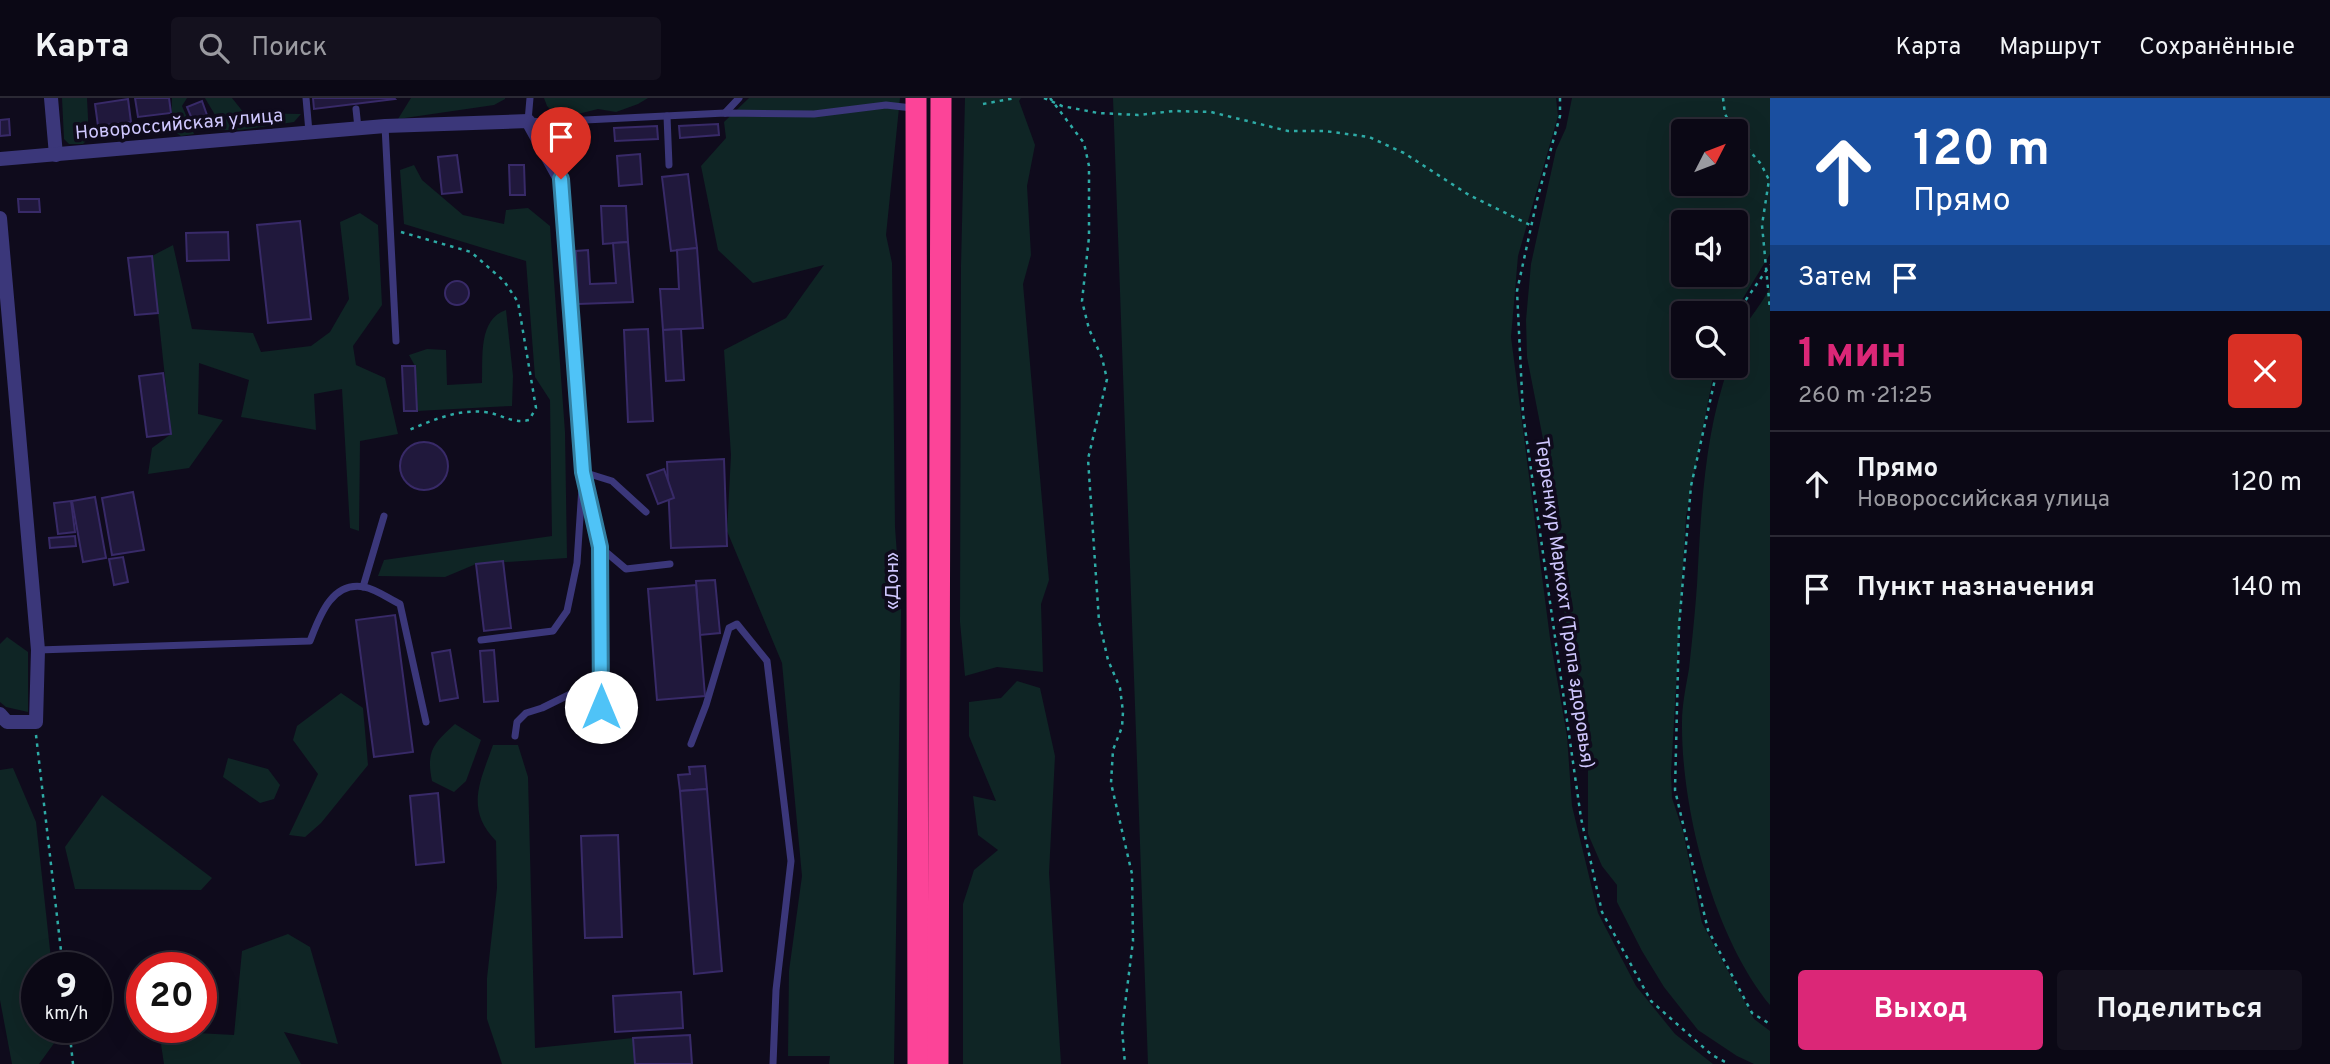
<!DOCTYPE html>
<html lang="ru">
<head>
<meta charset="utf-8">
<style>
	body { margin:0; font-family:Overpass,sans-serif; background:#14111e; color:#f1f3f6; height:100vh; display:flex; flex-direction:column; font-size:26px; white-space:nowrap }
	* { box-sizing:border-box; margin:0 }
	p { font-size:23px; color:#9a9aa0 }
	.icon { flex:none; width:38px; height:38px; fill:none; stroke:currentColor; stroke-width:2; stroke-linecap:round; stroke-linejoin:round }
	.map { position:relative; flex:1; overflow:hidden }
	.sheet { display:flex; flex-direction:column; background:#0b0815; width:560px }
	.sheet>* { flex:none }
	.guide { background:#1a4fa0; color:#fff; overflow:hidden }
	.needle { width:46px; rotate:48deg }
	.fabs { position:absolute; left:1671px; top:21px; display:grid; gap:14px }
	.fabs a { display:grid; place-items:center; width:77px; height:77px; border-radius:7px; background:#0b0815; box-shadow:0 7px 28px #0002,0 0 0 2px #2b2934; font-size:35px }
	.speed { position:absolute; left:21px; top:854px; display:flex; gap:14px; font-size:35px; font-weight:700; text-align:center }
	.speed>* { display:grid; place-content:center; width:91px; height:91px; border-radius:50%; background:#0b0815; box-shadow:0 7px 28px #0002,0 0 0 2px #2b2934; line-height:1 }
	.speed small { font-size:18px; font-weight:400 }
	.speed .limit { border:10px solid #d22; background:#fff; color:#111 }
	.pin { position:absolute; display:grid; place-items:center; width:60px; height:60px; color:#fff; margin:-72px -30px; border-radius:50% 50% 50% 0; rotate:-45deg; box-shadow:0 0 7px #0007 }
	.pin .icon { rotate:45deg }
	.me { position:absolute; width:77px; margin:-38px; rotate:0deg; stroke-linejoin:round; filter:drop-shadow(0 0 5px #0008) }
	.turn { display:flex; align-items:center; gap:24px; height:147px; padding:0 28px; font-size:32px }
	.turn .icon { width:91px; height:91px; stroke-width:2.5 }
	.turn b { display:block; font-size:49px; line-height:60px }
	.then { display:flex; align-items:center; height:66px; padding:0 28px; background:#0003; gap:14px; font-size:26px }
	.round { display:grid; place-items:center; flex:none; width:74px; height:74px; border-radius:7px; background:#14111e }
	.overview { display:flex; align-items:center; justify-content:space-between; height:119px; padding:0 28px }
	h1 { font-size:42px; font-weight:700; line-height:52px; color:#db2777 }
	.button { display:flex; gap:14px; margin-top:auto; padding:14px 28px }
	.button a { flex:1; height:80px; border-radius:7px; background:#db2777; color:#fff; font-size:28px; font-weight:700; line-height:80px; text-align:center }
	.button a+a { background:#14111e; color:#f1f3f6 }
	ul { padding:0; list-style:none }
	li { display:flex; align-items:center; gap:21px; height:105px; padding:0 28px; border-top:2px solid #2b2934 }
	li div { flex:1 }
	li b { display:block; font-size:26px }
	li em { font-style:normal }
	header { display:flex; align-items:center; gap:42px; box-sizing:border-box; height:98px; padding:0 35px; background:#0b0815; border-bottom:2px solid #2b2934 }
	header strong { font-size:33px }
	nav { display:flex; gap:38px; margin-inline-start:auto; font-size:24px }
	.search { width:490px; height:63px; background:#14111e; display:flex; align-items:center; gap:18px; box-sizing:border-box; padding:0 24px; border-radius:7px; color:#9a9aa0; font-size:26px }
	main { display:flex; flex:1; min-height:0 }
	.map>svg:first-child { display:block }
	.green { fill:#0f2525; fill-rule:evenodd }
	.building { fill:#20183c; stroke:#382a68; stroke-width:2 }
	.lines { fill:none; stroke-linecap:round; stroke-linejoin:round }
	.path { stroke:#2eaba6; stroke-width:2.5; stroke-dasharray:3.5 5; stroke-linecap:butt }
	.lane { stroke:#3b377a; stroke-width:7 }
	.street { stroke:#3b377a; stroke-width:14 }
	.highway { stroke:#fc4498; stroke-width:21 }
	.route-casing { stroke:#337fa1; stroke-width:18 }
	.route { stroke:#4fc3f7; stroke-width:12 }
	.labels { text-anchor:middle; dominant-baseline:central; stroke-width:7; stroke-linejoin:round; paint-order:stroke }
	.street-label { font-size:19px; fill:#cfc7fe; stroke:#0f0b1c }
</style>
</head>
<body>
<header>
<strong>Карта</strong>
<div class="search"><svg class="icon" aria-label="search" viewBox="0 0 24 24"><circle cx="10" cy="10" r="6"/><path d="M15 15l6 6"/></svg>Поиск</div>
<nav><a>Карта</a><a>Маршрут</a><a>Сохранённые</a></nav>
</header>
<main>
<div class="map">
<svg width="1770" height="966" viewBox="0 0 1770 966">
	<rect width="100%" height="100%" fill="#0f0b1c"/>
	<g class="green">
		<path d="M 62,0 L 87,0 L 89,40 L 83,46 L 69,46 L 64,41 Z"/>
		<path d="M 172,0 L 187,0 L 182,8 L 194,36 L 181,38 L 171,31 Z"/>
		<path d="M 205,0 L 232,0 L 244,15 L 301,16 L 294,24 L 240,32 L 212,32 L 215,17 Z"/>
		<path d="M 411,0 L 505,0 L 505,1 L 494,7 L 398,21 Z"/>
		<path d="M 544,0 L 648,0 L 638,6 L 616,14 L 598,11 L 578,16 L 554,15 L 547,8 Z"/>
		<path d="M 749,0 L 900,0 L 886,137 L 892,165 L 895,429 L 901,513 L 894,966 L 829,966 L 830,958 L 788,958 L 789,873 L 802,778 L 782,565 L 727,433 L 731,357 L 724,252 L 786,220 L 824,167 L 753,185 L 718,152 L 701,68 L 726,40 L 724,24 Z"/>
		<path d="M 965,0 L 1021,0 L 1019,3 L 1035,47 L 1027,88 L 1031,157 L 1023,186 L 1049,482 L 1041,506 L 1043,574 L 997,569 L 965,578 L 960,524 L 961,168 Z"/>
		<path d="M 1113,0 L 1556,0 L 1558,18 L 1518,158 L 1511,239 L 1550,540 L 1567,638 L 1572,708 L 1598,815 L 1636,888 L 1675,936 L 1713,966 L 1148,966 Z"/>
		<path d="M 1572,0 L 1770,0 L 1770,156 L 1734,215 L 1684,215 L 1684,268 L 1715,268 L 1686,418 L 1671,675 L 1672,700 L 1683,733 L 1702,825 L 1754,921 L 1770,933 L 1770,966 L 1754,966 L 1737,958 L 1698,932 L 1664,889 L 1642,853 L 1617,804 L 1617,787 L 1602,768 L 1588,736 L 1588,624 L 1565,519 L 1553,392 L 1527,259 L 1526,222 L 1531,166 L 1556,52 L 1566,30 ZM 1684,33 L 1736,33 L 1736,86 L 1684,86 ZM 1684,124 L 1736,124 L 1736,177 L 1684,177 Z"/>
		<path d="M 414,67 L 422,82 L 463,117 L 504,126 L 506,112 L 528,110 L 550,128 L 565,334 L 567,460 L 476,466 L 445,479 L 378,478 L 384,462 L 552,438 L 550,302 L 535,279 L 526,163 L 404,126 L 400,72 Z"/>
		<path d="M 360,115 L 378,127 L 382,207 L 353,248 L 356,267 L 385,280 L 398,336 L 360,343 L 359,433 L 350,430 L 342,291 L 314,296 L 316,332 L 241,319 L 249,282 L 199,265 L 198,316 L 223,322 L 189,370 L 148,376 L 152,350 L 171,336 L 152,158 L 173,147 L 192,231 L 253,235 L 261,254 L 311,248 L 330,234 L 349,201 L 340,124 Z"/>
		<path d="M 1770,189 L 1770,907 C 1714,839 1681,712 1682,624 C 1682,607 1686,588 1689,571 C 1692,543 1695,515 1697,487 C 1701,414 1704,336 1729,268 L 1736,268 C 1736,226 1754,222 1770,189 Z"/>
		<path d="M 506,212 L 513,278 L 512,308 L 417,313 L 415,268 L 409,257 L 427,251 L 446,252 L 447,287 L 482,285 C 483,260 478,221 506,212 Z"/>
		<path d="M 7,539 L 28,554 L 28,614 L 6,609 L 0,604 L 0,546 Z"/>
		<path d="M 1017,583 L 1040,590 L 1055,658 L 1049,775 L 1061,966 L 963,966 L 963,806 L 974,772 L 998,752 L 978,737 L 973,698 L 996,703 L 969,638 L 969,604 L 1001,600 Z"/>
		<path d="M 341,595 L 363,610 L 368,667 L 321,725 L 305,739 L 289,737 L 318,676 L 293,642 L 297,628 Z"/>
		<path d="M 455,626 L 481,642 L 466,683 L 454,694 L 432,683 C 426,653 433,646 455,626 Z"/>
		<path d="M 493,647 L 518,647 L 528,679 L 535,950 L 633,940 L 635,966 L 502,966 L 487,921 L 487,880 L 497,790 L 496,743 C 465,711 480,684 493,647 Z"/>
		<path d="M 228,660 L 268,671 L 280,687 L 274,701 L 260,705 L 223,679 Z"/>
		<path d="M 13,670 L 36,724 L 52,870 L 37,870 L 37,929 L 59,929 L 60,937 L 39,966 L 12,966 L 0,902 L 0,672 Z"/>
		<path d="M 102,697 L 212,780 L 201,792 L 75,791 L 65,749 Z"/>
		<path d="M 288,836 L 310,849 L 338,946 L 284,934 L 301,966 L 164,966 L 159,933 L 234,937 L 242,853 Z"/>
	</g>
	<g class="building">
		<path d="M 135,0 L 169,0 L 171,15 L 138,19 Z"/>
		<path d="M 313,0 L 394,0 L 395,1 L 314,11 Z"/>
		<path d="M 128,1 L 131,24 L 98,28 L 95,6 Z"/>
		<path d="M 202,3 L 208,20 L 194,26 L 187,9 Z"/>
		<path d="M 9,21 L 10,37 L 0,38 L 0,22 Z"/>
		<path d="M 718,26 L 719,37 L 680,40 L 679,28 Z"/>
		<path d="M 657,28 L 658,41 L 615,43 L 614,30 Z"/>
		<path d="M 640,56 L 642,86 L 619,88 L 617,58 Z"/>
		<path d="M 457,57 L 462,94 L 442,96 L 438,59 Z"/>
		<path d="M 509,67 L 524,67 L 525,97 L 510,97 Z"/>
		<path d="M 688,76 L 697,150 L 671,153 L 662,79 Z"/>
		<path d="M 18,101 L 39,101 L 40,114 L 19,114 Z"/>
		<path d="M 601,108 L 626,108 L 628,144 L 603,146 Z"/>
		<path d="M 300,123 L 311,221 L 268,225 L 257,127 Z"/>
		<path d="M 228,134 L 229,162 L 187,163 L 186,135 Z"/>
		<path d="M 628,144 L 633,204 L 578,206 L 576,153 L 588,152 L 590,186 L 616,185 L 613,145 Z"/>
		<path d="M 697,150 L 703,230 L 663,232 L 660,191 L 679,191 L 677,152 Z"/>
		<path d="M 152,158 L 158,215 L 135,217 L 128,160 Z"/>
		<circle cx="457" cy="195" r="12"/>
		<path d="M 648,231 L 653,323 L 628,324 L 624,232 Z"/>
		<path d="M 681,231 L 684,282 L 666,283 L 663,232 Z"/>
		<path d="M 402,268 L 415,268 L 417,313 L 404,313 Z"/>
		<path d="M 163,275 L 171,336 L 147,339 L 139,278 Z"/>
		<circle cx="424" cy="368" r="24"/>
		<path d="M 724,361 L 727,448 L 671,450 L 667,364 Z"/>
		<path d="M 664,371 L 674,400 L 658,406 L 647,377 Z"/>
		<path d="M 133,394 L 144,452 L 112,457 L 102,400 Z"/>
		<path d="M 95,399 L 106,460 L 83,464 L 72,403 Z"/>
		<path d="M 71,403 L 75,434 L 58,436 L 54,405 Z"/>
		<path d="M 75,438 L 76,448 L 50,450 L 49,440 Z"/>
		<path d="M 123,459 L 128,484 L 114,487 L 109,461 Z"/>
		<path d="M 503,463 L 511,530 L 484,533 L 476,466 Z"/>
		<path d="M 715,482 L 720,535 L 700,537 L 696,483 Z"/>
		<path d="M 696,487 L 705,598 L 657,602 L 648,491 Z"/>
		<path d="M 395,517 L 413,654 L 374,659 L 356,522 Z"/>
		<path d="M 450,552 L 458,600 L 440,603 L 432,555 Z"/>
		<path d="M 494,552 L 498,603 L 484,604 L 480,553 Z"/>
		<path d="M 705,668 L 707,691 L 680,693 L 678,677 L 690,676 L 689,669 Z"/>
		<path d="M 707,691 L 722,873 L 694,876 L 680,693 Z"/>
		<path d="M 438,695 L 444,764 L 416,767 L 410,698 Z"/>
		<path d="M 618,737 L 622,839 L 585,840 L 581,738 Z"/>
		<path d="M 681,894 L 683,930 L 615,934 L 613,898 Z"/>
		<path d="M 690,937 L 692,966 L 635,966 L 633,940 Z"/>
	</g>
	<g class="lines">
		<g class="path">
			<path d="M 1044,0 L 1062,8 L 1098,15 L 1138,17 L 1174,13 L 1211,14 L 1288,33 L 1325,33 L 1369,39 L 1404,55 L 1469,97 L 1532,128"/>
			<path d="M 1050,0 L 1084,45 L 1089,68 L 1089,139 L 1082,203 L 1089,231 L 1102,260 L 1107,281 L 1088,361 L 1099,523 L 1108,562 L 1120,590 L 1123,614 L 1122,629 L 1113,652 L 1111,685 L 1132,776 L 1133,843 L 1122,931 L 1125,966"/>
			<path d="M 1560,0 L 1560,18 L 1537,102 L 1517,193 L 1523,316 L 1581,720 L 1602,814 L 1651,903 L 1712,957 L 1729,966"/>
			<path d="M 1723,0 L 1725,16 L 1734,33"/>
			<path d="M 983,6 L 1015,0"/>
			<path d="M 1736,37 L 1761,66 L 1769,82 L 1762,127 L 1770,212"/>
			<path d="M 401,134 L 471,154 L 504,183 L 518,204 L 536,310 L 529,322 C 511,326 502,316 485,314 C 458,311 433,322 409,332"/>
			<path d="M 1736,216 L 1770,167"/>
			<path d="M 1718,268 L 1691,388 L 1679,528 L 1675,692 L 1708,832 L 1752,915 L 1770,926"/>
			<path d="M 36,637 L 63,870"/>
			<path d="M 69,929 L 73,966"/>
		</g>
		<g class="lane">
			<path d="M 306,0 L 309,34"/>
			<path d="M 530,0 L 528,23 L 545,24 L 725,15 L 814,16 L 886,7 L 912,10"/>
			<path d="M 356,11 L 358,30"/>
			<path d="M 725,15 L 739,0"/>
			<path d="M 667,18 L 669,67"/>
			<path d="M 385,28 L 396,243"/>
			<path d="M 583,374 L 612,383 L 646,414"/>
			<path d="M 585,381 L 600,449 L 601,609"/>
			<path d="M 600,449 L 626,471 L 670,466"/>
			<path d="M 363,489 L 384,418"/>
			<path d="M 481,542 L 553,533 L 567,513 L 577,465 L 583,374"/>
			<path d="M 38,552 L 310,543 C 319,520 331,483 364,489 C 376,491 389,501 400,506 L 426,624"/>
			<path d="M 515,638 L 517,624 L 526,615 L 542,610 L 601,581"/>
			<path d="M 691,646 L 706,607 L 729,530 L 737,526 L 767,563 L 791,763 L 776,892 L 773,966"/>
		</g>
		<g class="street">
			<path d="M 51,0 L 56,57"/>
			<path d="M 0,61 L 385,28 L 528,23 L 560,81 L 583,374"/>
			<path d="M 0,120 L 38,552 L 36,624 L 7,624 L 0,616"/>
		</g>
		<g class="highway">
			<path d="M 916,0 L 918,966"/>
			<path d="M 938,966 L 941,0"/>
		</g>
	</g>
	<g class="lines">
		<g class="route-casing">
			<path id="route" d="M 561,81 L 583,374 L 600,449 L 601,609"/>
		</g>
		<use href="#route" class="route"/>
	</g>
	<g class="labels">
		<g class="street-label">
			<text transform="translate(179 27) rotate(-5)">Новороссийская улица</text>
			<text transform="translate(893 483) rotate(-90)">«Дон»</text>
			<text transform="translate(1564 505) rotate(82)">Терренкур Маркохт (Тропа здоровья)</text>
		</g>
	</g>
</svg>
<div class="fabs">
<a><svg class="needle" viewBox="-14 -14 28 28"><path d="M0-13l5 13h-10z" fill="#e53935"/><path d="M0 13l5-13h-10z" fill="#9a9aa0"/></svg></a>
<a><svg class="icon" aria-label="sound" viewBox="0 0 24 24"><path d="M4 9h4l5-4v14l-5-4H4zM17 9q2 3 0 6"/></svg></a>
<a><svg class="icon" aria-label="search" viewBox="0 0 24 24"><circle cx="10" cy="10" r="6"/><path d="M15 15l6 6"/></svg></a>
</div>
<div class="speed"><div>9<small>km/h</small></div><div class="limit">20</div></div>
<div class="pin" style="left:561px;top:81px;background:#d93025"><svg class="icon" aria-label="arrive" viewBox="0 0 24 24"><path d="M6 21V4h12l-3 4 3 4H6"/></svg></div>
<svg class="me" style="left:601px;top:609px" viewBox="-20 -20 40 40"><circle r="19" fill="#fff"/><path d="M0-13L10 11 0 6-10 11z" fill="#4fc3f7"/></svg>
</div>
<section class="sheet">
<div class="guide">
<div class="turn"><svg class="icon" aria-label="ahead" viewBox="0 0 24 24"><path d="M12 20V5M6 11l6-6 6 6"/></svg><div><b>120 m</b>Прямо</div></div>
<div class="then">Затем<svg class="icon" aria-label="arrive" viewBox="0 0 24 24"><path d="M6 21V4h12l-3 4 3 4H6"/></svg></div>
</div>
<div class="overview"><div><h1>1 мин</h1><p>260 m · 21:25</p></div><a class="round" style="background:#d93025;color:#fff"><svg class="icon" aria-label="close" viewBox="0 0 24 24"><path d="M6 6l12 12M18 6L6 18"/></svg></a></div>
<ul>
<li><svg class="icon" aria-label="ahead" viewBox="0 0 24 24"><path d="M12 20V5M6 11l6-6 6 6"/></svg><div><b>Прямо</b><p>Новороссийская улица</p></div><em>120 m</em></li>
<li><svg class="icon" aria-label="arrive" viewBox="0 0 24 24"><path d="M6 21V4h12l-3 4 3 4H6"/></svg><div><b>Пункт назначения</b></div><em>140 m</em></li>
</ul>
<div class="button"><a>Выход</a><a>Поделиться</a></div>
</section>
</main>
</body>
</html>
